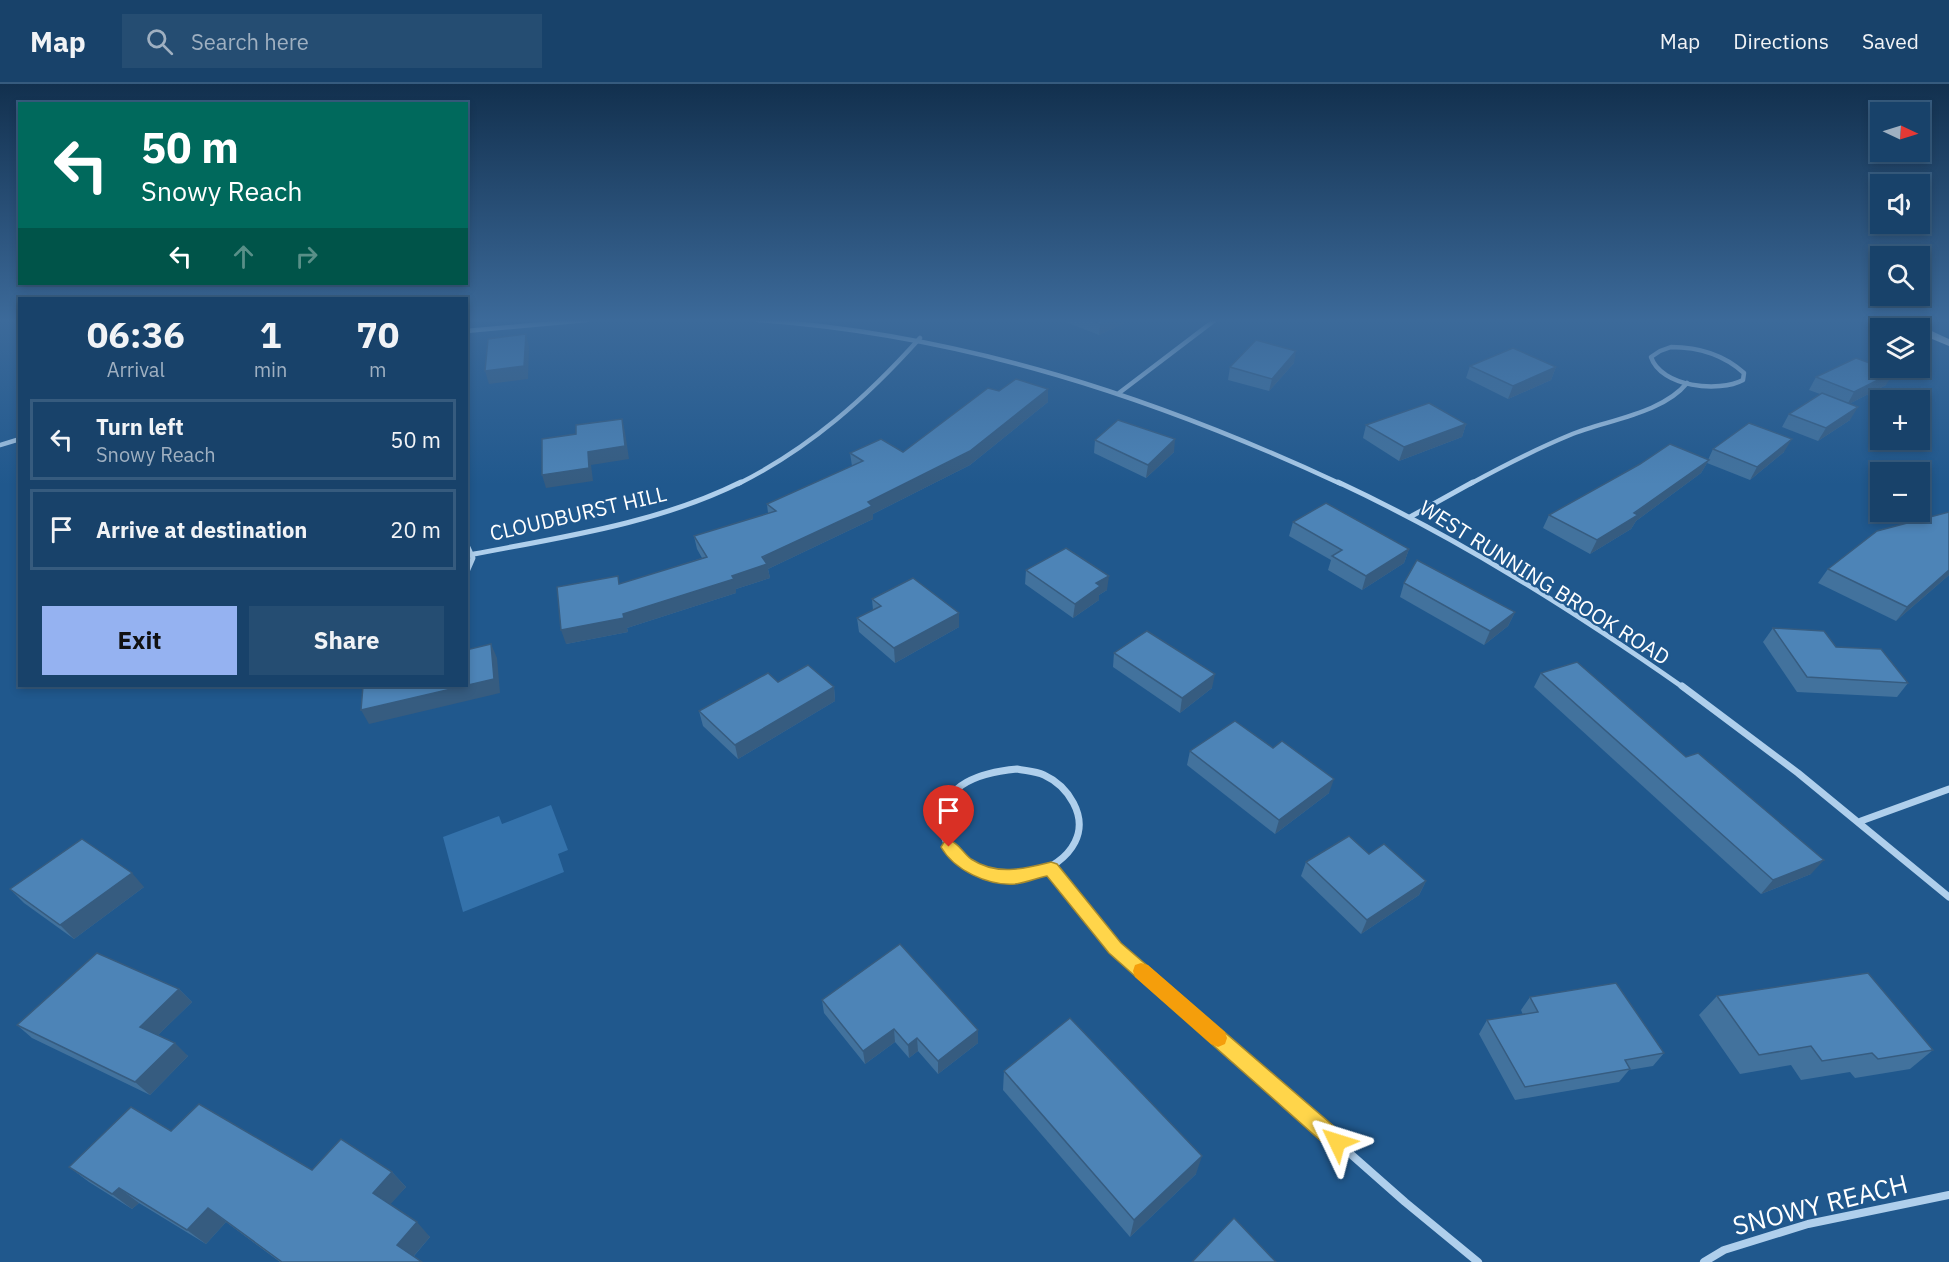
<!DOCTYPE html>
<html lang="en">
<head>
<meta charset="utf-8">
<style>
	body { margin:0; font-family:"IBM Plex Sans",sans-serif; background:#254d72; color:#f1f3f6; height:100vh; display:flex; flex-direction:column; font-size:22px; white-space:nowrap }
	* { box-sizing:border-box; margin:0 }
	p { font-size:20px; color:#9fb0c1 }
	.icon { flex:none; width:33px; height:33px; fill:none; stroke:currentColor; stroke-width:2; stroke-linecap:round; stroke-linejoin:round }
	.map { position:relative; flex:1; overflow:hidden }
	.drawer { position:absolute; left:18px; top:213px; width:450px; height:390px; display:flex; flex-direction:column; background:#18426a; border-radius:0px; box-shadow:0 3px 9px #0003,0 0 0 2px #365b7e }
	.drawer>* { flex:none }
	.top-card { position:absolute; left:18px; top:18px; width:450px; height:183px; border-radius:0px; box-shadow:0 3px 9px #0003,0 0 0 2px #365b7e; background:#00695c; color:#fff; overflow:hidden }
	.needle { width:39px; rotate:94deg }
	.controls { position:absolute; left:1870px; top:18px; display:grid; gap:12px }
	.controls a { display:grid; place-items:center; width:60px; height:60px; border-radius:0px; background:#18426a; box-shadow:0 3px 9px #0003,0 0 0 2px #365b7e; font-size:30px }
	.pin { position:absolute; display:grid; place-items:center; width:51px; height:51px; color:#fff; margin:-62px -26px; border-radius:50% 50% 50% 0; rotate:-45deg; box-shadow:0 0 6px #0007 }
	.pin .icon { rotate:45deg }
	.me { position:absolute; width:66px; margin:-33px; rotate:311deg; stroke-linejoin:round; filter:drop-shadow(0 0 4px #0008) }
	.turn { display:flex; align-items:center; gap:21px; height:126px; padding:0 24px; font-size:27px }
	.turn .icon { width:78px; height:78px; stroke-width:2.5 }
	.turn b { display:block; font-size:42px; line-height:51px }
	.lanes { display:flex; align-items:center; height:57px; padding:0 24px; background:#0003; justify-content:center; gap:30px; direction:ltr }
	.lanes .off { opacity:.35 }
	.eta { display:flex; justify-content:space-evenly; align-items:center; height:102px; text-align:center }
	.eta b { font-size:36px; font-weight:700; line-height:42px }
	.primary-button { display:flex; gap:12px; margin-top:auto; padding:12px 24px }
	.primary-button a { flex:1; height:69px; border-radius:0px; background:#95b2f1; color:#111; font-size:24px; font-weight:700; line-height:69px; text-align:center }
	.primary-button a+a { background:#254d72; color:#f1f3f6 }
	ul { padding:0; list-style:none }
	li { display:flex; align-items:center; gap:18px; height:81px; margin:0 12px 9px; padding:0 12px; border:3px solid #365b7e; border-radius:0px }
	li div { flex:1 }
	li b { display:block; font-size:22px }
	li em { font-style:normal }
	header { display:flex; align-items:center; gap:36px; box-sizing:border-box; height:84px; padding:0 30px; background:#18426a; border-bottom:2px solid #365b7e }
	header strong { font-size:28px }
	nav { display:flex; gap:33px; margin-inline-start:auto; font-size:21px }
	.search { width:420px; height:54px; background:#254d72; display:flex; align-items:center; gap:15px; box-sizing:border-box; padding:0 21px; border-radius:0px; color:#9fb0c1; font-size:22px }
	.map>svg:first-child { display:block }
	.green { fill:#3472ab }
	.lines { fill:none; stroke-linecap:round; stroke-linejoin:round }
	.street-far3 { stroke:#afcfec; stroke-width:4.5 }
	.street-far2 { stroke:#afcfec; stroke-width:5 }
	.street-far1 { stroke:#afcfec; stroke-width:7 }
	.street { stroke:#afcfec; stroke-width:8 }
	.primary { fill:#f4f9ff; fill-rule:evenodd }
	.wall { fill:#42729d }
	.shaded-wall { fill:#365c80 }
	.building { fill:#4d84b7; stroke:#365c80; stroke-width:1.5 }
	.route { fill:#ffd54a; stroke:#a68a30; stroke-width:1.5 }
	.slow { fill:#f59e0b }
	.labels { text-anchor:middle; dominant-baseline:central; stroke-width:4.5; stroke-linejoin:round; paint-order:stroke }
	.street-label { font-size:21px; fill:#fff; stroke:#20588d }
	.near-street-label { font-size:26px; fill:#fff; stroke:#20588d }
</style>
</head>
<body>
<header>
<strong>Map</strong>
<div class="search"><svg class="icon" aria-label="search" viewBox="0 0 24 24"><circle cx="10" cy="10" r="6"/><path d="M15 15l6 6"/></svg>Search here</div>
<nav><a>Map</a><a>Directions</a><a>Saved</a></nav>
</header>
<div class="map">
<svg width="1949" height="1178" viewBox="0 0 1949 1178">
	<rect width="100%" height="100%" fill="#20588d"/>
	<path class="green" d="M 551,721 L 568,766 L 558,770 L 564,788 L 463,828 L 443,753 L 499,732 L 502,740 Z"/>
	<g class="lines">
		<g class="street-far3">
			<path d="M 758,236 C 965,251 1154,313 1341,400"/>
			<path d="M 466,247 L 587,236"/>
			<path d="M 1671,263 C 1698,263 1724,271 1744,289 L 1743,296 C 1719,309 1661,303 1651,273 L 1660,267 Z"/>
			<path d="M 1119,309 L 1215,236"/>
			<path d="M 0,361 L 20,355"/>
			<path d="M 738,400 C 810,364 866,314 920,254"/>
			<path d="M 1470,400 C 1503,382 1536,365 1570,351 C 1606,336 1662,330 1687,299"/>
		</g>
		<g class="street-far2">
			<path d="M 1338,398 C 1460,455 1574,527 1684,604"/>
			<path d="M 1410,433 L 1473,398"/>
			<path d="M 466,459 L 473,474 L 466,490"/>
			<path d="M 474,470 C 563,453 659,439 741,398"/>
		</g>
		<g class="street-far1">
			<path d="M 1682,602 L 1798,689 L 1949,813"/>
			<path d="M 1017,685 C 1026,687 1035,687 1044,691 C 1068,702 1088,732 1075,758 C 1059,790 1008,802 978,785 C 970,781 963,774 956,769 C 947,763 943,752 943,741 C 940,699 984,688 1017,685 Z"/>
			<path d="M 1861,737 L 1949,705"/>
			<path d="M 1051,784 L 1111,859"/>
		</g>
		<g class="street">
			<path d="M 1110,858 L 1405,1118 L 1478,1178"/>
			<path d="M 1704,1178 L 1724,1166 L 1808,1140 L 1949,1111"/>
		</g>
		<path class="primary" d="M 1888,236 C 1909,234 1930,247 1949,255 L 1949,262 L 1920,250 L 1920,244 L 1907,244 Z"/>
	</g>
	<g class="wall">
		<path d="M 1061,236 L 1131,236 L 1099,251 Z"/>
		<path d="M 1294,279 L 1269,307 L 1228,296 L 1230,283 Z"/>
		<path d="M 1470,282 L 1556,283 L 1551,296 L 1508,315 L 1466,294 Z"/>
		<path d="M 1816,293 L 1886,301 L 1849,320 L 1850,336 L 1818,357 L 1782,343 L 1789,330 L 1820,310 L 1809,306 Z"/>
		<path d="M 999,307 L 1048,318 L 970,381 L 873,430 L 873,435 L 768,485 L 770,494 L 736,505 L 736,509 L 627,544 L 628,548 L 566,560 L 620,500 L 702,474 L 697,465 L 694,452 L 768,429 L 767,420 L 852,382 L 850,369 L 903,368 Z"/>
		<path d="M 1466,340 L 1462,353 L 1399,377 L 1363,354 L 1366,341 Z"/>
		<path d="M 1095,356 L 1174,368 L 1146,394 L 1094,369 Z"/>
		<path d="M 1713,365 L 1784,368 L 1750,396 L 1707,379 L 1701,389 L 1636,437 L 1631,445 L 1590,470 L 1543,444 L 1549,431 L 1708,376 Z"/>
		<path d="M 1293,438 L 1409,465 L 1404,479 L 1362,506 L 1328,486 L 1331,476 L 1289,452 Z"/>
		<path d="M 1828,485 L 1949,491 L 1896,537 L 1818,499 Z"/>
		<path d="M 1026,486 L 1107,506 L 1099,511 L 1099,516 L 1073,534 L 1025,500 Z"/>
		<path d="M 1404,499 L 1515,528 L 1508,542 L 1484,561 L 1400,513 Z"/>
		<path d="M 872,515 L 959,543 L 895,579 L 859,548 L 857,534 L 873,526 Z"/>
		<path d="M 1773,544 L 1836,563 L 1908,599 L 1897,613 L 1797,608 L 1763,558 Z"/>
		<path d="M 1114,569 L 1212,604 L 1180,629 L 1113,583 Z"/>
		<path d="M 1541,589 L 1811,790 L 1761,810 L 1534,603 Z"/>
		<path d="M 778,598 L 834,603 L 835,617 L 738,675 L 703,642 L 699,627 Z"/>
		<path d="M 1190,667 L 1329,709 L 1275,750 L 1187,681 Z"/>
		<path d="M 1306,778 L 1426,797 L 1419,811 L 1361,850 L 1301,792 Z"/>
		<path d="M 144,803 L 74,855 L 24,819 L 10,805 Z"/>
		<path d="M 179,905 L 192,918 L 158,951 L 188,972 L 150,1011 L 32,954 L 17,941 Z"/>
		<path d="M 1717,912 L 1933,966 L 1910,985 L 1855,994 L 1850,988 L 1801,996 L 1791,981 L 1740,990 L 1699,931 Z"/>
		<path d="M 1530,913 L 1664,969 L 1653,982 L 1629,986 L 1619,998 L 1515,1016 L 1479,950 L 1487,936 L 1523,931 L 1521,926 Z"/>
		<path d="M 822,916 L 978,959 L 938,990 L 918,967 L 909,974 L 895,958 L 865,980 L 824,929 Z"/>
		<path d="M 1004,987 L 1196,1090 L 1130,1153 L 1003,1006 Z"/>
		<path d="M 171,1047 L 312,1086 L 392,1088 L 406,1103 L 390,1120 L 430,1153 L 414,1172 L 422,1178 L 280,1178 L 226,1138 L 206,1160 L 139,1119 L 132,1125 L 89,1098 L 69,1083 Z"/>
	</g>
	<g class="shaded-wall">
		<path d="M 1109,236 L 1131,236 L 1099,251 L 1100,240 Z"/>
		<path d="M 526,250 L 529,263 L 528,295 L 489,300 L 485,287 Z"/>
		<path d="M 1296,267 L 1294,279 L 1269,307 L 1272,295 Z"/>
		<path d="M 1556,283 L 1551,296 L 1508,315 L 1513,302 Z"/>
		<path d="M 1894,288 L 1886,301 L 1847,321 L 1854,308 Z"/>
		<path d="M 1048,305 L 1048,318 L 970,381 L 873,430 L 873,435 L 768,485 L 770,494 L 736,505 L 736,509 L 627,544 L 628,548 L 566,560 L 561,546 L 623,530 L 732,492 Z"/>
		<path d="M 1858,323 L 1850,336 L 1818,357 L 1826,344 Z"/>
		<path d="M 622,335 L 625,348 L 629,375 L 591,381 L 593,397 L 546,404 L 542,391 L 588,368 Z"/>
		<path d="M 1466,340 L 1462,353 L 1399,377 L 1404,363 Z"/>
		<path d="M 1175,355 L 1174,368 L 1146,394 L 1148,381 Z"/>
		<path d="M 1792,355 L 1784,368 L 1750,396 L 1757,383 Z"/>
		<path d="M 1709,376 L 1701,389 L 1636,437 L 1631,445 L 1590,470 L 1597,456 Z"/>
		<path d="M 1409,465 L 1404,479 L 1362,506 L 1366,492 Z"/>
		<path d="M 1949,486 L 1949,491 L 1896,537 L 1907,523 Z"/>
		<path d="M 1109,492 L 1107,506 L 1099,511 L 1099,516 L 1073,534 L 1075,520 L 1096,499 Z"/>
		<path d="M 1515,528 L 1508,542 L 1484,561 L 1490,547 Z"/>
		<path d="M 959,529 L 959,543 L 895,579 L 894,564 Z"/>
		<path d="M 491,560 L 497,574 L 500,609 L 369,640 L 361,626 Z"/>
		<path d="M 1215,590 L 1212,604 L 1180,629 L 1182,614 Z"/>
		<path d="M 834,603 L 835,617 L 738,675 L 735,661 Z"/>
		<path d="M 1334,695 L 1329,709 L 1275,750 L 1279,736 Z"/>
		<path d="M 1824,776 L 1811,790 L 1761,810 L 1773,796 Z"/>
		<path d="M 132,789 L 144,803 L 74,855 L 60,841 Z"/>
		<path d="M 1426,797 L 1419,811 L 1361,850 L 1367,836 Z"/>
		<path d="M 179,905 L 192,918 L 153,956 L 140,943 Z"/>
		<path d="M 894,945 L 895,958 L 865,980 L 863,967 Z"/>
		<path d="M 978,946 L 978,959 L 938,990 L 938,977 Z"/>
		<path d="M 917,954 L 918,967 L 909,974 L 908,961 Z"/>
		<path d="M 175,959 L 188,972 L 150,1011 L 135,998 Z"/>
		<path d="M 1202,1072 L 1196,1090 L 1130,1153 L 1134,1136 Z"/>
		<path d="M 392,1088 L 406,1103 L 387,1124 L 373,1109 Z"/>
		<path d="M 119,1104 L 139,1119 L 132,1125 L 112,1110 Z"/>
		<path d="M 208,1124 L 226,1138 L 206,1160 L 187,1146 Z"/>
		<path d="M 417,1138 L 430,1153 L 411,1175 L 397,1161 Z"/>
	</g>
	<g class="building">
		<path d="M 1090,236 L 1109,236 L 1100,240 Z"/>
		<path d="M 526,250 L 524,282 L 485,287 L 488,255 Z"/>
		<path d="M 1256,256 L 1296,267 L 1272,295 L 1230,283 Z"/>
		<path d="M 1513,264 L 1556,283 L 1513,302 L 1470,282 Z"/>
		<path d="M 1856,274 L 1894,288 L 1854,308 L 1816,293 Z"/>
		<path d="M 1016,295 L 1048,305 L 970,367 L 868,418 L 872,422 L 762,473 L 767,480 L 732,492 L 734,495 L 623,530 L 624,534 L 561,546 L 557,503 L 618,492 L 619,500 L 707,473 L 694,452 L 776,427 L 767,420 L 863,377 L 850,369 L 881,355 L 903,368 L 988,304 L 999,307 Z"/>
		<path d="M 1822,309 L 1858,323 L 1826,344 L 1789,330 Z"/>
		<path d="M 1429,319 L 1466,340 L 1404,363 L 1366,341 Z"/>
		<path d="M 622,335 L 625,362 L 588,368 L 589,384 L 542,391 L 542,355 L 576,350 L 576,341 Z"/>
		<path d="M 1118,336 L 1175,355 L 1148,381 L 1095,356 Z"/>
		<path d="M 1749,339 L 1792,355 L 1757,383 L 1713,365 Z"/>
		<path d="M 1670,360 L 1709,376 L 1634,429 L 1638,431 L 1597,456 L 1549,431 L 1640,380 Z"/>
		<path d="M 1326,419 L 1409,465 L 1366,492 L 1332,472 L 1342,466 L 1293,438 Z"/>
		<path d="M 1949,428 L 1949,486 L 1907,523 L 1828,485 L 1877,447 Z"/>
		<path d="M 1066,464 L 1109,492 L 1096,499 L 1100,502 L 1075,520 L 1026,486 Z"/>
		<path d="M 1417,476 L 1515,528 L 1490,547 L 1404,499 Z"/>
		<path d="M 913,494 L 959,529 L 894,564 L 857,534 L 881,522 L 872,515 Z"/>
		<path d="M 1773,544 L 1824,547 L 1836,563 L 1881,565 L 1908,599 L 1807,593 Z"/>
		<path d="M 1147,547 L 1215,590 L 1182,614 L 1114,569 Z"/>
		<path d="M 491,560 L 494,595 L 361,626 L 363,602 L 466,602 L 466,566 Z"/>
		<path d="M 1577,578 L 1686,673 L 1698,669 L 1824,776 L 1773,796 L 1541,589 Z"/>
		<path d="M 808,581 L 834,603 L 735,661 L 699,627 L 768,589 L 778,598 Z"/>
		<path d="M 1235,637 L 1273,664 L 1282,657 L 1334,695 L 1279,736 L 1190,667 Z"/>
		<path d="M 1349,752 L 1369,770 L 1384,760 L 1426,797 L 1367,836 L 1306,778 Z"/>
		<path d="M 82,755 L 132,789 L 60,841 L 10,805 Z"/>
		<path d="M 900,860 L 978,946 L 938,977 L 917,954 L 908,961 L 894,945 L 863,967 L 822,916 Z"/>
		<path d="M 97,869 L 179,905 L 140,943 L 175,959 L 135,998 L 17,941 Z"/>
		<path d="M 1868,889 L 1933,966 L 1878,975 L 1872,969 L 1822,977 L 1811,962 L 1759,971 L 1717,912 Z"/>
		<path d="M 1616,899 L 1664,969 L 1625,976 L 1630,985 L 1525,1003 L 1487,936 L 1538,928 L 1530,913 Z"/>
		<path d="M 1070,934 L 1202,1072 L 1134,1136 L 1004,987 Z"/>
		<path d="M 199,1020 L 312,1086 L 341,1055 L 392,1088 L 373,1109 L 417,1138 L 397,1161 L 422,1178 L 282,1178 L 208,1124 L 187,1146 L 119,1104 L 112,1110 L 69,1083 L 131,1023 L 171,1047 Z"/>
		<path d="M 1234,1134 L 1276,1178 L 1192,1178 Z"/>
	</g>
	<linearGradient id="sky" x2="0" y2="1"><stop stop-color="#12304e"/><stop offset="0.59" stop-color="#3c6a9a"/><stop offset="1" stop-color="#3c6a9a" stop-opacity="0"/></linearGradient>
	<rect width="1949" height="401" fill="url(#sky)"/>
	<path class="route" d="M 949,756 C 959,759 963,769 971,775 C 997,792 1023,785 1051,778 L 1057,780 L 1121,859 L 1344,1051 L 1347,1058 L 1344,1065 L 1337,1068 L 1330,1065 L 1109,869 L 1047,792 C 1037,794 1025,799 1015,800 C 988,802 954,786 941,763 L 944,758 Z"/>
	<path class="slow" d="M 1141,879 L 1148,881 L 1225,948 L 1227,954 L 1225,960 L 1218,963 L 1211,960 L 1135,893 L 1133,887 L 1135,881 Z"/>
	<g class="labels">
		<g class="street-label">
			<text transform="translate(578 429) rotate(-13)">CLOUDBURST HILL</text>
			<text transform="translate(1545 498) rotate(32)">WEST RUNNING BROOK ROAD</text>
		</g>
		<g class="near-street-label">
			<text transform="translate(1820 1120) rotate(-14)">SNOWY REACH</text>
		</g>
	</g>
</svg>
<div class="controls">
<a><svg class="needle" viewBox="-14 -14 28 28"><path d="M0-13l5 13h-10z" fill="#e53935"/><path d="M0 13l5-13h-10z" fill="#9fb0c1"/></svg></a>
<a><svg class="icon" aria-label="sound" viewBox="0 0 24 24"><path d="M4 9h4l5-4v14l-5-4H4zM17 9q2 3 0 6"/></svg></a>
<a><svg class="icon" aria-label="search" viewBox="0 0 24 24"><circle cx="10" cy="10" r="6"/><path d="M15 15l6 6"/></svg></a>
<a><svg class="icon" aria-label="layers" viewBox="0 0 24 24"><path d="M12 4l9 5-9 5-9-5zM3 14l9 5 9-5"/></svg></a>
<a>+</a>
<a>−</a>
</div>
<div class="pin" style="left:949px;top:763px;background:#d93025"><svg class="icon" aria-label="arrive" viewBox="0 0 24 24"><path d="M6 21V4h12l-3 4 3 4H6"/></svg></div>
<svg class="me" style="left:1337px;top:1058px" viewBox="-20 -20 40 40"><path d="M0-17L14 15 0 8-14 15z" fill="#ffd54a" stroke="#fff" stroke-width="4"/></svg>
<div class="top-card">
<div class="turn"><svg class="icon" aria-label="left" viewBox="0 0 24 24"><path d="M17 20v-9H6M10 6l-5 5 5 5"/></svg><div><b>50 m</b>Snowy Reach</div></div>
<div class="lanes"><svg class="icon" aria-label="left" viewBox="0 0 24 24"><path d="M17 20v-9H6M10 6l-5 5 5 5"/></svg><svg class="icon off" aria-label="ahead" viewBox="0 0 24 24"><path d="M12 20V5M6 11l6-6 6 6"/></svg><svg class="icon off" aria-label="right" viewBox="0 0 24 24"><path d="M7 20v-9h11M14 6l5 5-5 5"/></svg></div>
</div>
<section class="drawer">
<div class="eta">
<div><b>06:36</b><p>Arrival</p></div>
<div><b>1</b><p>min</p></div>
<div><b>70</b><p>m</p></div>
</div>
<ul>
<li><svg class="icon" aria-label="left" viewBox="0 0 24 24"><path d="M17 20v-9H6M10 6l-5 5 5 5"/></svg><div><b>Turn left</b><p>Snowy Reach</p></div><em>50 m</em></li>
<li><svg class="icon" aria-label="arrive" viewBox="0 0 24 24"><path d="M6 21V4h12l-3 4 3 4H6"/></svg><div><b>Arrive at destination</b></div><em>20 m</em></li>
</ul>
<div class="primary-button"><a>Exit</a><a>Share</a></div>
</section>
</div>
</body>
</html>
